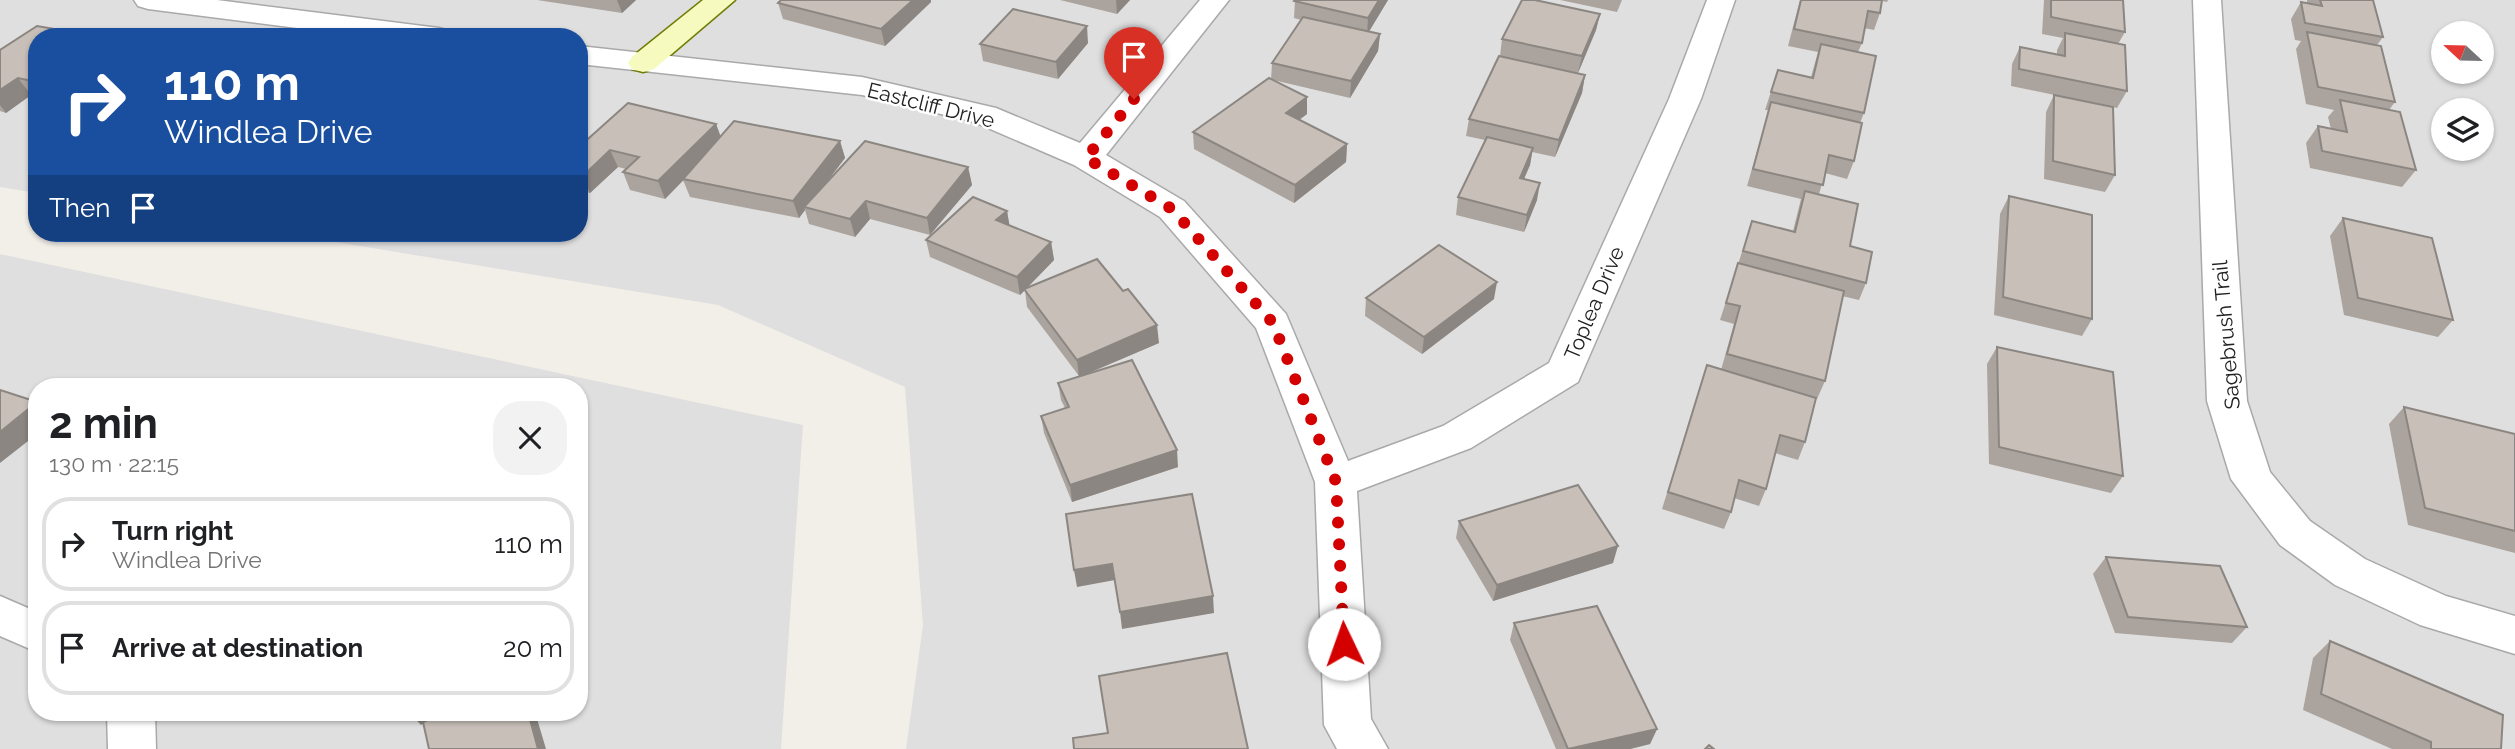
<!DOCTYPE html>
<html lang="en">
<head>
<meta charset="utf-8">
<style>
	body { margin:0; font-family:Raleway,sans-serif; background:#f2f2f2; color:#202124; height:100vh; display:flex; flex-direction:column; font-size:26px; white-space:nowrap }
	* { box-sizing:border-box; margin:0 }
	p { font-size:23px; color:#757577 }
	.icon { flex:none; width:38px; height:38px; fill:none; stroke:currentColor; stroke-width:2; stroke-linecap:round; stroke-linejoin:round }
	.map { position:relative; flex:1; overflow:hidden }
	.panel { position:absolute; left:28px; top:378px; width:560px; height:343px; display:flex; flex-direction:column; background:#fff; border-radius:28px; box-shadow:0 2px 5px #0004 }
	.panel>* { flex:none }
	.guide { position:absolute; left:28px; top:28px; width:560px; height:214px; border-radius:28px; box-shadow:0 2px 5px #0004; background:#1a4fa0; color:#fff; overflow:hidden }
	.needle { width:46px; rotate:292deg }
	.fabs { position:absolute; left:2431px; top:21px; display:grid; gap:14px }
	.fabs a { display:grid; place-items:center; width:63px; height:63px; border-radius:50%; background:#fff; box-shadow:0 2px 5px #0004; font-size:35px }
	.pin { position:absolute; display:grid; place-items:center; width:60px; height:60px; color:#fff; margin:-72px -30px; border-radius:50% 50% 50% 0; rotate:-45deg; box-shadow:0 0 7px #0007 }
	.pin .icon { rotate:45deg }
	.me { position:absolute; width:77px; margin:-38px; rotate:357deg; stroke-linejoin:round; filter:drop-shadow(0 0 5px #0008) }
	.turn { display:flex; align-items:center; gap:24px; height:147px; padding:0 21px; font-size:32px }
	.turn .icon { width:91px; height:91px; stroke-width:2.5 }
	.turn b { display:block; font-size:49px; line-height:60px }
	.then { display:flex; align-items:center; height:66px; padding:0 21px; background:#0003; gap:14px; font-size:26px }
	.round { display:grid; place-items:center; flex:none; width:74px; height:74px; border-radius:28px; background:#f2f2f2 }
	.headline { display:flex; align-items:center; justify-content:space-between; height:119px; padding:0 21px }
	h1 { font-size:42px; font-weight:700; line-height:52px }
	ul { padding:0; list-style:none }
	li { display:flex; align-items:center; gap:21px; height:94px; margin:0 14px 10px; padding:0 7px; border:4px solid #e0e0e0; border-radius:28px }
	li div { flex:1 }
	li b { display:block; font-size:26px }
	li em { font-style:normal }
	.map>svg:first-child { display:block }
	.residential { fill:#e0dfdf; fill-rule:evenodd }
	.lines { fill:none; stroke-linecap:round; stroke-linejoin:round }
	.street-casing { stroke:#a9a9a9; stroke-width:3 }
	.secondary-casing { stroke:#707d05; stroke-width:3 }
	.street { fill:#fff; fill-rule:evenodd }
	.secondary { fill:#f7fabf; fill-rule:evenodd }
	.wall { fill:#aba49e }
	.shaded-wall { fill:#8b8681 }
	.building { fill:#c7bfb8; stroke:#8b8681; stroke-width:2 }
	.route { stroke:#d40000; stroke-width:12; stroke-dasharray:0 21.6 }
	.labels { text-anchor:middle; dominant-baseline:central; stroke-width:5; stroke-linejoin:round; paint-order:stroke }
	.street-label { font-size:21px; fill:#222; stroke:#fff }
</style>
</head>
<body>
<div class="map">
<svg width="2515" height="749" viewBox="0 0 2515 749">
	<rect width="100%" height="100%" fill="#f2efe9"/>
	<g class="residential">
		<path d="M 0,0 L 2515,0 L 2515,749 L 906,749 L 923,625 L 905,387 L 718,305 L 281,233 L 579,233 L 579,37 L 37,37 L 37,193 L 0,187 ZM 2443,33 L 2482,33 L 2482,72 L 2443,72 ZM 2443,110 L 2482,110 L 2482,149 L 2443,149 Z"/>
		<path d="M 0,254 L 803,425 L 781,749 L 0,749 ZM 37,387 L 579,387 L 579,712 L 37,712 Z"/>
	</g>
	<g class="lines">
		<g class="street-casing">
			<g id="street">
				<path d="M 134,0 L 217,0 L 439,28 L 450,31 L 454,37 L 367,37 L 148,9 L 138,6 Z"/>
				<path d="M 1200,0 L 1229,0 L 1106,155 L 1184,201 L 1286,314 L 1348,461 L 1443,426 L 1549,363 L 1669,99 L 1707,0 L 1735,0 L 1701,99 L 1578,382 L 1471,448 L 1357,491 L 1371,719 L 1388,749 L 1337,749 L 1324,725 L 1315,482 L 1256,328 L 1160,217 L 1074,165 L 974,122 L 862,95 L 579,64 L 579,46 L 862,77 L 996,108 L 1080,143 Z"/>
				<path d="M 2193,0 L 2221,0 L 2247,401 L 2270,472 L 2310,521 L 2365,559 L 2446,596 L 2515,616 L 2515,654 L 2420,625 L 2335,585 L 2280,545 L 2231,479 L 2207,401 Z"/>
				<path d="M 0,596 L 37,612 L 37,652 L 0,636 Z"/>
				<path d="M 107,712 L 155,712 L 156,749 L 108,749 Z"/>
			</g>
		</g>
		<g class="secondary-casing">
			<path id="secondary" d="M 703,0 L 735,0 L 654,69 L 643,72 L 632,69 L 628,63 L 632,57 Z"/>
		</g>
		<use href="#street" class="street"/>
		<use href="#secondary" class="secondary"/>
	</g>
	<g class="wall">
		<path d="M 537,0 L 636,0 L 622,13 Z"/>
		<path d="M 781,0 L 931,0 L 931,2 L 885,46 L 783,19 L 778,3 Z"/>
		<path d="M 1060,0 L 1130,0 L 1117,14 Z"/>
		<path d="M 1295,0 L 1388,0 L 1369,31 L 1380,34 L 1378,51 L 1350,98 L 1273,80 L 1307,97 L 1307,114 L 1299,120 L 1347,144 L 1346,162 L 1294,203 L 1194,149 L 1193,132 L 1271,80 L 1272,63 L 1301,20 L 1294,18 Z"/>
		<path d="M 1560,0 L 1622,0 L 1617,12 Z"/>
		<path d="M 1800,0 L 1888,0 L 1887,2 L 1882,1 L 1880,13 L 1874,30 L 1864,28 L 1862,43 L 1858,52 L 1864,113 L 1860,123 L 1854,161 L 1847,179 L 1825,173 L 1819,194 L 1850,246 L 1866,283 L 1859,300 L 1842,296 L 1825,381 L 1817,399 L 1816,398 L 1805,442 L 1798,460 L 1775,453 L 1766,489 L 1759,506 L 1734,498 L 1731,512 L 1724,529 L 1662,509 L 1707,365 L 1721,370 L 1734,324 L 1720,320 L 1752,221 L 1793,231 L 1801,199 L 1747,186 L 1769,110 L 1765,110 L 1778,70 L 1811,77 L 1818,52 L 1788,46 Z"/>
		<path d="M 2044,0 L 2123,0 L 2125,32 L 2118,44 L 2127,91 L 2117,108 L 2011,86 L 2012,64 L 2020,47 L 2057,54 L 2057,50 L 2063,38 L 2042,34 Z"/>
		<path d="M 2307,0 L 2373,0 L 2383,37 L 2377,45 L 2395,102 L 2389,110 L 2416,170 L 2402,187 L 2310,168 L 2306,143 L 2318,126 L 2331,129 L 2328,117 L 2334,110 L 2306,104 L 2296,49 L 2301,41 L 2295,40 L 2291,19 L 2301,2 L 2307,3 Z"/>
		<path d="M 1600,14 L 1596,30 L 1578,73 L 1500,56 L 1502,39 Z"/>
		<path d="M 37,37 L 37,96 L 31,95 L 6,113 L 0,111 L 0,50 Z"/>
		<path d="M 1088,43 L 1058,79 L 983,61 L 980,44 Z"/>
		<path d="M 1585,75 L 1582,93 L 1555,157 L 1532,152 L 1530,165 L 1524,179 L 1537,200 L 1524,232 L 1456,215 L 1458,197 L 1485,140 L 1466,136 L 1469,119 Z"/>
		<path d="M 2054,95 L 2115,175 L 2105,192 L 2044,179 L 2046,112 Z"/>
		<path d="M 716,124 L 721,137 L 840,141 L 845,158 L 826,183 L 968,167 L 972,185 L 930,235 L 870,219 L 855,237 L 809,224 L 805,210 L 799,218 L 690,197 L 683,180 L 665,199 L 630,190 L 623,172 L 626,169 L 618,167 L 590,193 L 579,190 L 579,147 Z"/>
		<path d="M 2009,196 L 2092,319 L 2082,336 L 1994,315 L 2000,214 Z"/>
		<path d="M 1007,211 L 1009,225 L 1051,242 L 1054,260 L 1026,289 L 1159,343 L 1087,374 L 1178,467 L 1072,502 L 1044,433 L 1041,416 L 1065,408 L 1061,400 L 1058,383 L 1079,376 L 1027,307 L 1025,290 L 1020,295 L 930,257 L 926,240 Z"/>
		<path d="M 2343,218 L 2453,320 L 2438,337 L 2344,315 L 2330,236 Z"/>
		<path d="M 1366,298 L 1494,299 L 1422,354 L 1365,316 Z"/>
		<path d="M 1997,347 L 2123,476 L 2111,493 L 1989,464 L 1987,364 Z"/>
		<path d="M 2404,407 L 2515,434 L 2515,553 L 2408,525 L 2389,424 Z"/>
		<path d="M 1459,521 L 1613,563 L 1493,601 L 1456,538 Z"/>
		<path d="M 2106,557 L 2247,627 L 2232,643 L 2115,633 L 2093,574 Z"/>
		<path d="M 1514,623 L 1657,729 L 1650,744 L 1630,749 L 1556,749 L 1510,640 Z"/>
		<path d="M 2330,641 L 2501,749 L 2392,749 L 2303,710 L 2313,658 Z"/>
	</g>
	<g class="shaded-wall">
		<path d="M 617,0 L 636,0 L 622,13 Z"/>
		<path d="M 913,0 L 931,0 L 931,2 L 885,46 L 881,29 Z"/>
		<path d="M 1116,0 L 1130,0 L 1117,14 Z"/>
		<path d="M 1379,0 L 1388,0 L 1367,35 L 1368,18 Z"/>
		<path d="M 1600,14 L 1596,30 L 1578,73 L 1582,56 Z"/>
		<path d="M 1087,26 L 1088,43 L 1058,79 L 1056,62 Z"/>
		<path d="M 1380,34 L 1378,51 L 1350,98 L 1351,81 Z"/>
		<path d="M 1585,75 L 1582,93 L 1555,157 L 1559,140 Z"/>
		<path d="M 18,78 L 31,95 L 6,113 L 0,105 L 0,90 Z"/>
		<path d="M 1307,97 L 1307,114 L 1285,130 L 1286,113 Z"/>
		<path d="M 716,124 L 722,141 L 665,199 L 658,181 Z"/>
		<path d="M 840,141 L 845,158 L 807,208 L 804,207 L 805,210 L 799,218 L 793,201 Z"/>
		<path d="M 1347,144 L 1346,162 L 1294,203 L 1295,185 Z"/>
		<path d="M 1533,148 L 1530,165 L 1517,195 L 1520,178 Z"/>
		<path d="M 610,150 L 618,167 L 590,193 L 583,176 Z"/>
		<path d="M 968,167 L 972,185 L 930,235 L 927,218 Z"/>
		<path d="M 1540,183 L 1537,200 L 1524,232 L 1527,215 Z"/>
		<path d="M 866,201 L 870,219 L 855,237 L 850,219 Z"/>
		<path d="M 1007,211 L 1010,228 L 996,220 Z"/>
		<path d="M 1051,242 L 1054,260 L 1020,295 L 1017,277 Z"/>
		<path d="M 1497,282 L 1494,299 L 1422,354 L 1424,337 Z"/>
		<path d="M 1157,325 L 1159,343 L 1079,377 L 1077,360 Z"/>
		<path d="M 37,403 L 37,434 L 0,463 L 0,432 Z"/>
		<path d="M 1177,450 L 1178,467 L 1072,502 L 1070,485 Z"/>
		<path d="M 1618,546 L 1613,563 L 1493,601 L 1497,585 Z"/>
		<path d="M 1112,564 L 1115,580 L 1077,587 L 1074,570 Z"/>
		<path d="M 1213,596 L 1214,613 L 1122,629 L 1120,612 Z"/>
		<path d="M 409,712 L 440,712 L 421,725 Z"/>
		<path d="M 528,712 L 535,712 L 546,749 L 538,749 Z"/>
		<path d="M 1657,729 L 1650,744 L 1630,749 L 1571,749 Z"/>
	</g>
	<g class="building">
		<path d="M 781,0 L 913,0 L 881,29 L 778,3 Z"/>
		<path d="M 1295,0 L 1379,0 L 1368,18 L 1294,1 Z"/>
		<path d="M 1522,0 L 1535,0 L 1600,14 L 1582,56 L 1502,39 Z"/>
		<path d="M 1801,0 L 1882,0 L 1880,13 L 1868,11 L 1862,43 L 1794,29 Z"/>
		<path d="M 2051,0 L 2123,0 L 2125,32 L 2051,17 Z"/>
		<path d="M 2320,0 L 2373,0 L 2383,37 L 2305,23 L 2301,2 L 2322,6 Z"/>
		<path d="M 1013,9 L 1087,26 L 1056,62 L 980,44 Z"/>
		<path d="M 1303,17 L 1380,34 L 1351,81 L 1272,63 Z"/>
		<path d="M 37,26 L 100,37 L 37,37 L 37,82 L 18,78 L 0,90 L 0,50 Z"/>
		<path d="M 2307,32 L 2381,46 L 2395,102 L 2318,87 Z"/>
		<path d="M 2065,33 L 2125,45 L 2127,91 L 2019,69 L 2020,47 L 2065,56 Z"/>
		<path d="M 1821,44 L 1876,56 L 1864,113 L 1771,92 L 1778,70 L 1813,78 Z"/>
		<path d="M 1499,56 L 1585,75 L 1559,140 L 1469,119 Z"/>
		<path d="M 1269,78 L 1307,97 L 1286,113 L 1347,144 L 1295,185 L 1193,132 Z"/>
		<path d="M 2054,95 L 2113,107 L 2115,175 L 2053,161 Z"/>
		<path d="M 2340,100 L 2400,112 L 2416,170 L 2322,151 L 2318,126 L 2347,132 Z"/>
		<path d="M 1771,102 L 1862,123 L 1854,161 L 1829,155 L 1823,185 L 1753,169 Z"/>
		<path d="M 628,103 L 716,124 L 658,181 L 623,172 L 639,157 L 610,150 L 583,176 L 579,175 L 579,147 Z"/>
		<path d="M 734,121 L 840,141 L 793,201 L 683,179 Z"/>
		<path d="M 1487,137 L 1533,148 L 1520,178 L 1540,183 L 1527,215 L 1458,197 Z"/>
		<path d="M 865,141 L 968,167 L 927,218 L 866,201 L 850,219 L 804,207 Z"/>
		<path d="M 1805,191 L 1858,204 L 1850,246 L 1872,252 L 1866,283 L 1743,251 L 1752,221 L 1795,232 Z"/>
		<path d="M 2009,196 L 2092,215 L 2092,319 L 2003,297 Z"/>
		<path d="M 973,197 L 1007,211 L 996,220 L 1051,242 L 1017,277 L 926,240 Z"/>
		<path d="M 2343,218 L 2432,238 L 2453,320 L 2358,298 Z"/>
		<path d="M 1439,245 L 1497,282 L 1424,337 L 1366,298 Z"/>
		<path d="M 1097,259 L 1123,291 L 1128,289 L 1157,325 L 1077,360 L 1024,289 Z"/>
		<path d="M 1738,263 L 1844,291 L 1825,381 L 1727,354 L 1740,306 L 1726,303 Z"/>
		<path d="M 1997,347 L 2113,372 L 2123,476 L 1999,447 Z"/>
		<path d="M 1132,360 L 1177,450 L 1070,485 L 1041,416 L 1069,407 L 1058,383 Z"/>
		<path d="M 1707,365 L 1816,398 L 1805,442 L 1780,435 L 1766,489 L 1739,480 L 1731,512 L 1668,492 Z"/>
		<path d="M 0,390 L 37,402 L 0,432 Z"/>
		<path d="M 2404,407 L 2515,434 L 2515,531 L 2425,508 Z"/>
		<path d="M 1578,485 L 1618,546 L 1497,585 L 1459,521 Z"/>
		<path d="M 1192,494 L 1213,596 L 1120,612 L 1112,564 L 1074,570 L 1066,514 Z"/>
		<path d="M 2106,557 L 2220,566 L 2247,627 L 2128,617 Z"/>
		<path d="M 1597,606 L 1657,729 L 1568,749 L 1514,623 Z"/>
		<path d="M 2330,641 L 2503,715 L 2501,749 L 2431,749 L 2431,742 L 2321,694 Z"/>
		<path d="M 1227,653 L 1248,749 L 1074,749 L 1073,738 L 1108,733 L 1099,676 Z"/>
		<path d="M 446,712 L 528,712 L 538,749 L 429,749 L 423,722 Z"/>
		<path d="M 1709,745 L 1714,749 L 1705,749 Z"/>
	</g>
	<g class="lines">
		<path class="route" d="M 1134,99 L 1086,158 L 1172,209 L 1273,323 L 1336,482 L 1344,644"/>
	</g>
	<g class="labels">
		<g class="street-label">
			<text transform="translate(931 105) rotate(14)">Eastcliff Drive</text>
			<text transform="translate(1594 303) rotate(-67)">Toplea Drive</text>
			<text transform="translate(2226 335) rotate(-95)">Sagebrush Trail</text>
		</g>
	</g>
</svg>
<div class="fabs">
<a><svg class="needle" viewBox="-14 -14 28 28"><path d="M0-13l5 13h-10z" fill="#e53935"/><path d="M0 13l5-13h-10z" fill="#757577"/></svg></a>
<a><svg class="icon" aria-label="layers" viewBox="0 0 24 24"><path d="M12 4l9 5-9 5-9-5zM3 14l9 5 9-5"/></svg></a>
</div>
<div class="pin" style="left:1134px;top:99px;background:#d93025"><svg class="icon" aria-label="arrive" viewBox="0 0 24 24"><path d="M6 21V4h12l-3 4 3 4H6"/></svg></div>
<svg class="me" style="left:1344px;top:644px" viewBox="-20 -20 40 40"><circle r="19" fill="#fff"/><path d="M0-13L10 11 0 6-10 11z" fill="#d40000"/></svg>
<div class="guide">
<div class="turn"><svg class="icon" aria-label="right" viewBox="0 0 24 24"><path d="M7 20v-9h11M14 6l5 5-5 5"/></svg><div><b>110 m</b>Windlea Drive</div></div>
<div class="then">Then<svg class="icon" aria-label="arrive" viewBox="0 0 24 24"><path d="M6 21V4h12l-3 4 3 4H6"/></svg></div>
</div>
<section class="panel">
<div class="headline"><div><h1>2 min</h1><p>130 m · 22:15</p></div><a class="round"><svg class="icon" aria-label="close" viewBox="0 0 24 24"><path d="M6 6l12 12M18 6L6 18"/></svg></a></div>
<ul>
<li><svg class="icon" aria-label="right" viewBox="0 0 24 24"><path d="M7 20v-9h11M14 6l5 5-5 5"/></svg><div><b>Turn right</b><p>Windlea Drive</p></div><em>110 m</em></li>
<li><svg class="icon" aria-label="arrive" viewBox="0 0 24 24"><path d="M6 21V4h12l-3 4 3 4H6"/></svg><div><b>Arrive at destination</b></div><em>20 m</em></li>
</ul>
</section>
</div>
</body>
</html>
